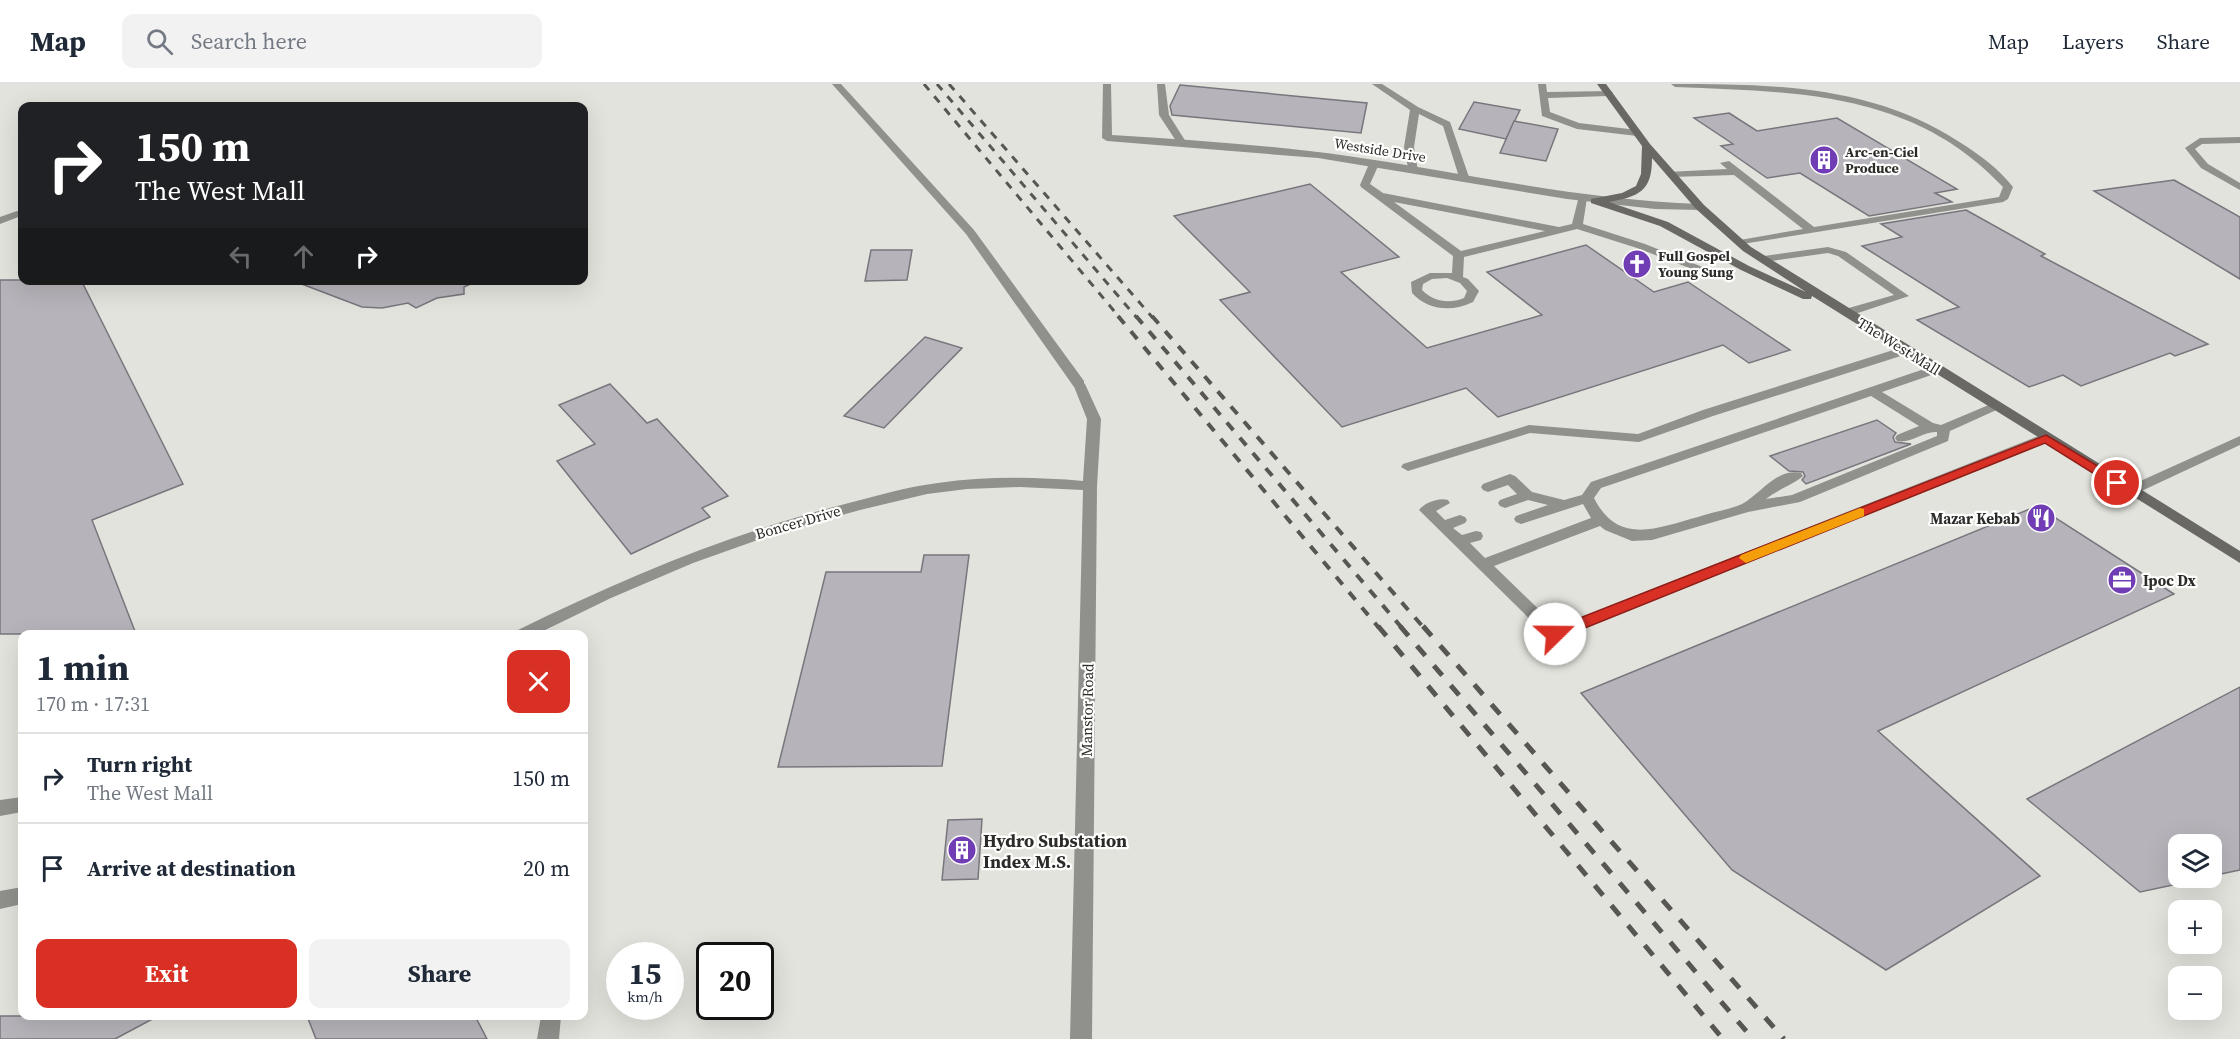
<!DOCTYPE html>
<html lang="en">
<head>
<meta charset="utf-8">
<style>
	body { margin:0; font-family:"Source Serif 4",serif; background:#f2f2f3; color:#1f2937; height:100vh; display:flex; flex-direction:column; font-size:22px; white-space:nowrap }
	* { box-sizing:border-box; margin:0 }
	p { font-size:20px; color:#747a83 }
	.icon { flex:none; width:33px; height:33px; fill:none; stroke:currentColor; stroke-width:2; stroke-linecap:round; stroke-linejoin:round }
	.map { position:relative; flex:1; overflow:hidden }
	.drawer { position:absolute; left:18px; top:546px; width:570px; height:390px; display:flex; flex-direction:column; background:#fff; border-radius:12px; box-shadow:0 6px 24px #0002 }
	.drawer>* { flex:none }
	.top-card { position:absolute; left:18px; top:18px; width:570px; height:183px; border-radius:12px; box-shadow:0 6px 24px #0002; background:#202124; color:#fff; overflow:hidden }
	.tools { position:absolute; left:2168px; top:750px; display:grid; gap:12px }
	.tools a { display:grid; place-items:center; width:54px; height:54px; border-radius:12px; background:#fff; box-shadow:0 6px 24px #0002; font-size:30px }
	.speed { position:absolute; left:606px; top:858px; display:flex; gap:12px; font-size:30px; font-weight:700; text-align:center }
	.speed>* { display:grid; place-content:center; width:78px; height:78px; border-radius:50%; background:#fff; box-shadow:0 6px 24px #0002; line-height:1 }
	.speed small { font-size:15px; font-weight:400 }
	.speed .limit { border:3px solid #111; border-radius:9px; background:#fff; color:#111 }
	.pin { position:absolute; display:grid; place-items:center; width:51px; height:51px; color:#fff; margin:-26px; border:3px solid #fff; border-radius:50%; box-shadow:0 2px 6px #0007 }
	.me { position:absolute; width:66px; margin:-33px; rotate:68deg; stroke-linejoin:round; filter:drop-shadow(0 0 4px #0008) }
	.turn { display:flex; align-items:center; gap:21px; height:126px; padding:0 18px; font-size:27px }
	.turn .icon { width:78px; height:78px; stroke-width:2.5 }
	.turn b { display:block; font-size:42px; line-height:51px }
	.lanes { display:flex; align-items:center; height:57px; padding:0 18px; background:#0003; justify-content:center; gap:30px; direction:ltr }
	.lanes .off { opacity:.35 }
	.round { display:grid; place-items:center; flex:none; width:63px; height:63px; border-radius:12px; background:#f2f2f3 }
	.summary { display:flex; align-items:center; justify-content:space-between; height:102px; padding:0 18px }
	h1 { font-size:36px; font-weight:700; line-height:45px }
	.action { display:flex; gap:12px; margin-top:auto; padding:12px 18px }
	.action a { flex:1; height:69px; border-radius:12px; background:#d93025; color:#fff; font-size:24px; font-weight:700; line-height:69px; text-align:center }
	.action a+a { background:#f2f2f3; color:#1f2937 }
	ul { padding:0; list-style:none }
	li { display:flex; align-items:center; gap:18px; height:90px; padding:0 18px; border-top:2px solid #e0e1e3 }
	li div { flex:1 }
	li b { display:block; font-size:22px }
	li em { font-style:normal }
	header { display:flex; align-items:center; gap:36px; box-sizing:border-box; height:84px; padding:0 30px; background:#fff; border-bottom:2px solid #e0e1e3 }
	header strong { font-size:28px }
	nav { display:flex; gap:33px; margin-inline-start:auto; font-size:21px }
	.search { width:420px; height:54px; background:#f2f2f3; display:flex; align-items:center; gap:15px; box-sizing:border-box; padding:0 21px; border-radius:12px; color:#747a83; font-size:22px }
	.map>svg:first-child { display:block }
	.building { fill:#b6b4ba; stroke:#78767c; stroke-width:1.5 }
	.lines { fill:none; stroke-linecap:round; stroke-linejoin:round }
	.lane { fill:#90908d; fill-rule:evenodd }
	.street { fill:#90908d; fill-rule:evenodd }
	.secondary { fill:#696865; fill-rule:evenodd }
	.rail-far2 { stroke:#575653; stroke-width:3; stroke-dasharray:8 8; stroke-linecap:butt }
	.rail-far1 { stroke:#575653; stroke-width:4; stroke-dasharray:10 10; stroke-linecap:butt }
	.rail { stroke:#575653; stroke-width:5; stroke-dasharray:13 13; stroke-linecap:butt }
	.route { fill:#d93025; stroke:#8d1f18; stroke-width:1.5 }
	.slow { fill:#f59e0b }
	.labels { text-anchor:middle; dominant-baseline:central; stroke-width:4.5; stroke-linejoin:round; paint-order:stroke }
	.far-street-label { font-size:14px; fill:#2c2b29; stroke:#fffffe }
	.far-poi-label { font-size:14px; font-weight:bold; fill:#2c2b29; stroke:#fffffe; text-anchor:start }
	.street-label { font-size:15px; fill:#2c2b29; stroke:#fffffe }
	.poi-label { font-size:15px; font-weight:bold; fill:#2c2b29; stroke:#fffffe; text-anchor:end }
	.near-poi-label { font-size:18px; font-weight:bold; fill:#2c2b29; stroke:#fffffe; text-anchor:start }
</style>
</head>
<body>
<header>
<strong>Map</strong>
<div class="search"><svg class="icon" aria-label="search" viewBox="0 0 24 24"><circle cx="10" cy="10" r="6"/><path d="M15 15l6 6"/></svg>Search here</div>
<nav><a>Map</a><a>Layers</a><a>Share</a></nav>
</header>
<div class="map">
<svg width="2240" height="955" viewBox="0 0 2240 955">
	<rect width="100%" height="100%" fill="#e3e3dd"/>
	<g class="building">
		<path d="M 1180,1 L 1367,19 L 1361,49 L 1172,31 L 1170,22 Z"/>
		<path d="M 1474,18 L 1520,26 L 1506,55 L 1459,45 Z"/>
		<path d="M 1729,29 L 1757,47 L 1837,34 L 1957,105 L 1935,109 L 1952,118 L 1869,132 L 1800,89 L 1767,94 L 1721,62 L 1733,60 L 1694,34 Z"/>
		<path d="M 1514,37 L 1558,45 L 1546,77 L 1500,69 Z"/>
		<path d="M 2174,96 L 2240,133 L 2240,195 L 2094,107 Z"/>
		<path d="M 1310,100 L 1399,173 L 1341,188 L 1427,264 L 1542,231 L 1487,188 L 1586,161 L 1654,208 L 1688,198 L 1790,266 L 1749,279 L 1723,261 L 1498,333 L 1466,304 L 1342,343 L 1220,216 L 1250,208 L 1174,132 Z"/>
		<path d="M 1966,126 L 2045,170 L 2041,172 L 2208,260 L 2175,272 L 2170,269 L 2081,302 L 2063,291 L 2029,303 L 1917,236 L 1959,223 L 1862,162 L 1902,153 L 1881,140 Z"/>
		<path d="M 871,166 L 912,166 L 907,196 L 865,197 Z"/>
		<path d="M 0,196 L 81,196 L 183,400 L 92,436 L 136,550 L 0,550 Z"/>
		<path d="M 300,196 L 479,196 L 464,203 L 464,210 L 437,214 L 416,224 L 408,219 L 382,224 L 362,223 L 299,199 Z"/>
		<path d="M 925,253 L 962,264 L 884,344 L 844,332 Z"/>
		<path d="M 610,300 L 647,339 L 657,335 L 728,412 L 702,424 L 710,433 L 631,470 L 557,377 L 595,360 L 559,321 Z"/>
		<path d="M 1877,336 L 1896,349 L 1893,353 L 1895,358 L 1911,360 L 1806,400 L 1802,396 L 1805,392 L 1803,388 L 1789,387 L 1770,372 Z"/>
		<path d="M 2037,422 L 2174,510 L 1878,647 L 2040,792 L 1886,886 L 1732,786 L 1581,609 Z"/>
		<path d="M 924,471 L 969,471 L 942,682 L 778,683 L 826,488 L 921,488 Z"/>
		<path d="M 2240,603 L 2240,786 L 2211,792 L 2211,760 L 2178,760 L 2178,794 L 2206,794 L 2140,808 L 2027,715 Z"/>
		<path d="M 982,735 L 978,795 L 942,796 L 948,736 Z"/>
		<path d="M 0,932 L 158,932 L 115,955 L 0,955 Z"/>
		<path d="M 307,932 L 475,932 L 487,955 L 316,955 Z"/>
	</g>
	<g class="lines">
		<g class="lane">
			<path d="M 832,0 L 841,0 L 974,146 L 1084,297 L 1084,303 L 1074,303 L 966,150 Z"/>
			<path d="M 1157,0 L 1165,0 L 1169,31 L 1186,58 L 1184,60 L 1178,60 L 1159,31 Z"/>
			<path d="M 1372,0 L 1382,0 L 1418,23 L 1450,38 L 1470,96 L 1469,98 L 1460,96 L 1443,42 L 1419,30 L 1414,63 L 1418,87 L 1409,89 L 1404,63 L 1410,26 Z"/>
			<path d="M 1538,0 L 1546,0 L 1547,8 L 1611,7 L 1613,9 L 1608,12 L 1548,14 L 1550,28 L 1579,39 L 1637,46 L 1642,49 L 1637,52 L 1577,45 L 1542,32 Z"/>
			<path d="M 1671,0 C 1773,0 1873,1 1961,59 C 1980,71 1999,85 2013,103 L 2008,115 L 2003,118 L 1736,161 L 1736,157 L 1740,156 L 1803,145 L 1734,91 L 1671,93 L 1666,90 L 1667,88 L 1727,85 L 1720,79 L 1729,77 L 1814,143 L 1999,113 L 2003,103 C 1913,7 1797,8 1675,3 Z"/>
			<path d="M 2240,53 L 2240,59 L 2202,60 L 2195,65 L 2208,80 L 2240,99 L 2240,106 L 2201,84 L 2185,64 L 2200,54 Z"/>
			<path d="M 1374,77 L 1379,80 L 1370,100 L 1383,109 L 1559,143 L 1572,140 L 1578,116 L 1587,114 L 1583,140 L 1645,160 L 1710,186 L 1708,188 L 1700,188 L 1637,164 L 1577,145 L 1464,173 L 1463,193 L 1468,195 L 1479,207 L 1473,218 C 1452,228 1429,227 1412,209 L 1411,198 L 1430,189 L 1452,189 L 1453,172 L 1361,103 L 1360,101 L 1369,80 ZM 1394,118 L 1545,147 L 1461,167 ZM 1447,194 L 1460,199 L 1467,207 L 1464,214 C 1449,220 1434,218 1422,206 L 1423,200 L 1432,195 Z"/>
			<path d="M 17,127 L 21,128 L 21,132 L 0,140 L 0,133 Z"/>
			<path d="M 1828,163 L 1846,168 L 1909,212 L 1846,233 L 1840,229 L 1842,226 L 1894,211 L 1838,172 L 1828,169 L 1764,178 L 1758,175 L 1764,172 Z"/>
			<path d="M 1906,262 L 1910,263 L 1910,269 L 1713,332 L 1639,358 L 1530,349 L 1408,387 L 1401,383 L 1403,380 L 1529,341 L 1638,350 L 1703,326 Z"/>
			<path d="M 1936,281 L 1942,285 L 1940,288 L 1882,308 L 1933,339 L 1941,341 L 1991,320 L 2001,320 L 2003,323 L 1950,347 L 1948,357 L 1800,418 L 1748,428 L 1652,456 L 1632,457 L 1605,446 L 1600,442 L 1494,482 L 1557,543 L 2041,351 L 2051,351 L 2053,354 L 2051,357 L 1555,556 L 1549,554 L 1419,426 C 1424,419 1439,413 1448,416 L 1450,419 L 1436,427 L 1445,436 L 1460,431 L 1465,433 L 1467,436 L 1465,439 L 1453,444 L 1462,451 L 1476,447 L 1481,448 L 1483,452 L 1481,456 L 1470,459 L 1485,474 L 1591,434 L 1583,420 L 1521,440 L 1516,438 L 1514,435 L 1516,432 L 1548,421 L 1528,416 L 1505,424 L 1500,422 L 1498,419 L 1500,416 L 1517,410 L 1508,401 L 1488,408 L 1483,406 L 1481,403 L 1483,400 L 1510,390 L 1515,392 L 1532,408 L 1564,416 L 1582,411 L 1591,398 ZM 1871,312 L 1919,342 L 1897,351 L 1895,354 L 1897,357 C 1911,360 1923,347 1937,348 L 1937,352 L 1792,411 L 1766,415 C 1777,406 1796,399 1803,392 L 1801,389 C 1777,383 1760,411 1742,420 C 1729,426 1712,428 1698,433 C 1657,444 1618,462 1594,414 L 1601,404 Z"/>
			<path d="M 22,713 L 22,728 L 0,732 L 0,716 Z"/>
			<path d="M 22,803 L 22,820 L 0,825 L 0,807 Z"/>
			<path d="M 541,932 L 561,932 L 559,955 L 537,955 Z"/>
		</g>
		<g class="street">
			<path d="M 1103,0 L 1111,0 L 1112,51 C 1191,56 1270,61 1348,72 C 1466,89 1581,116 1700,120 L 1705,123 L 1700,126 L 1655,125 L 1567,115 L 1318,74 L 1107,57 L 1102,54 Z"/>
			<path d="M 1079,296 L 1085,300 L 1101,335 L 1097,402 L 1092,955 L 1070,955 L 1083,406 L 1020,403 L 967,405 L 927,410 L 860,426 L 777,449 L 693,479 L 611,514 L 537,550 L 516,550 L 518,546 C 624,494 731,449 845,420 C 876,412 906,403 938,399 C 986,392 1035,393 1083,397 L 1087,335 L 1073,300 Z"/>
			<path d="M 2240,352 L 2240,361 L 2135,410 L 2125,410 L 2123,407 L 2125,404 Z"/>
		</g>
		<path class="secondary" d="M 1597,0 L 1606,0 L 1650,60 L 1704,121 L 1751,163 L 2240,467 L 2240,479 L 1812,212 L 1811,215 L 1803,215 L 1741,186 L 1660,142 L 1591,119 L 1591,115 L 1622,109 L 1636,102 L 1641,90 L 1642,62 ZM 1652,74 L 1696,125 L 1743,167 L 1806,208 L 1749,182 L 1668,138 L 1609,118 C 1639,112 1652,108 1652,74 Z"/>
		<g class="rail-far2">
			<path d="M 924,0 L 1120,234"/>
			<path d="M 937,0 L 1137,234"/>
			<path d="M 949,0 L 1153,234"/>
		</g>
		<g class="rail-far1">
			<path d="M 1118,232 L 1379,544"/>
			<path d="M 1136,232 L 1402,544"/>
			<path d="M 1152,232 L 1424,544"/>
		</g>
		<g class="rail">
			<path d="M 1378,542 L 1723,955"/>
			<path d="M 1400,542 L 1753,955"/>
			<path d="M 1423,542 L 1784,955"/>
		</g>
	</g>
	<path class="route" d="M 2046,351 L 2121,396 L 2121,401 L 2112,401 L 2045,359 L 1560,554 L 1555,555 L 1547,550 L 1549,546 Z"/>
	<path class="slow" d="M 1860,424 L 1864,425 L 1864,432 L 1751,477 L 1746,479 L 1739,474 L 1741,471 Z"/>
	<defs>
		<g id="building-disc" transform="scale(1.5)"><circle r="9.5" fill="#713db4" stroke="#fffffe"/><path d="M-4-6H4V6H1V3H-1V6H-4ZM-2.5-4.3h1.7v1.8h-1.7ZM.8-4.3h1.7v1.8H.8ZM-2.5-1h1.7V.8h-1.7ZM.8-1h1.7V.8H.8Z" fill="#fff"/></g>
		<g id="church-disc" transform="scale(1.5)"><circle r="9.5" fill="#713db4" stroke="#fffffe"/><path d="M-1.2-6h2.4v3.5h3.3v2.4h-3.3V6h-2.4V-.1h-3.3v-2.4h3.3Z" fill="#fff"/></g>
		<g id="restaurant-disc" transform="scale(1.5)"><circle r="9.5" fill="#713db4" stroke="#fffffe"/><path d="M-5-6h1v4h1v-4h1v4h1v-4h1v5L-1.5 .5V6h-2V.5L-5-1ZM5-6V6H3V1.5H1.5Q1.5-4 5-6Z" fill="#fff"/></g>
		<g id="office-disc" transform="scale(1.5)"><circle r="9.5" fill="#713db4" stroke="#fffffe"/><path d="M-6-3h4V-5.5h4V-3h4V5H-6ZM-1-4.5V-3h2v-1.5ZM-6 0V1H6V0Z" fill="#fff"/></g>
	</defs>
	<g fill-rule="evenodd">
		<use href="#building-disc" x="1824" y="76"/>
		<use href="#church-disc" x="1637" y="180"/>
		<use href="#restaurant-disc" x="2041" y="434"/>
		<use href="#office-disc" x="2122" y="496"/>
		<use href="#building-disc" x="962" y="766"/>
	</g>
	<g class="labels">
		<g class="far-street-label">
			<text transform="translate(1380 66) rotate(9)">Westside Drive</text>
		</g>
		<g class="far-poi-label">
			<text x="1845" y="68">Arc-en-Ciel<tspan x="1845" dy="16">Produce</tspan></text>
			<text x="1658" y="172">Full Gospel<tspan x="1658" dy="16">Young Sung</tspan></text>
		</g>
		<g class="street-label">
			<text transform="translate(1899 262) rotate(32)">The West Mall</text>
			<text transform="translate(798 438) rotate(-16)">Boncer Drive</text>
			<text transform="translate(1087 626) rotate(-89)">Manstor Road</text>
		</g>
		<g class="poi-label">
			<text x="2020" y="434">Mazar Kebab</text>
			<text x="2143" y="496" text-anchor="start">Ipoc Dx</text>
		</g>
		<g class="near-poi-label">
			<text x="983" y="756">Hydro Substation<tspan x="983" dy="21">Index M.S.</tspan></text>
		</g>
	</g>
</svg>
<div class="tools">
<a><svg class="icon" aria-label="layers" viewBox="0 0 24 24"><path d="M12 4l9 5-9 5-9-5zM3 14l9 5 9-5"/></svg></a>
<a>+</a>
<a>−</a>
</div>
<div class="speed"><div>15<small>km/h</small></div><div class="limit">20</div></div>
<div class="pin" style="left:2117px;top:399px;background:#d93025"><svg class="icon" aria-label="arrive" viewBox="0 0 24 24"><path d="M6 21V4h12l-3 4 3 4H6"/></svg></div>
<svg class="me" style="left:1555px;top:550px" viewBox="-20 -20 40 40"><circle r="19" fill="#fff"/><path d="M0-13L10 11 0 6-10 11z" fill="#d93025"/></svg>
<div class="top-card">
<div class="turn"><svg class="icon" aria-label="right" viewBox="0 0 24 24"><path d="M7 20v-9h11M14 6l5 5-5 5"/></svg><div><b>150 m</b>The West Mall</div></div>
<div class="lanes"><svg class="icon off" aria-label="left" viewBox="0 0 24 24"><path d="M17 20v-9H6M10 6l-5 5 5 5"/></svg><svg class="icon off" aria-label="ahead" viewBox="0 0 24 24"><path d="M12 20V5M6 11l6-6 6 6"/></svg><svg class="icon" aria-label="right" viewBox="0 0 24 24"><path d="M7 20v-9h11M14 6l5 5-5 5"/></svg></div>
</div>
<section class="drawer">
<div class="summary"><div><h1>1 min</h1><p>170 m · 17:31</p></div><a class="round" style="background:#d93025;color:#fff"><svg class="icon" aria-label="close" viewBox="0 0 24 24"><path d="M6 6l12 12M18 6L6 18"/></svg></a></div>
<ul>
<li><svg class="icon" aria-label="right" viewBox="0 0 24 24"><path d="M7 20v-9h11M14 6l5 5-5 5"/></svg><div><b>Turn right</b><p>The West Mall</p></div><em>150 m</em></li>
<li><svg class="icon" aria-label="arrive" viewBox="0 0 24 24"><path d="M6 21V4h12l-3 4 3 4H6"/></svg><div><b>Arrive at destination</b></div><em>20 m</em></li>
</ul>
<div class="action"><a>Exit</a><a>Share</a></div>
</section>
</div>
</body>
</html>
